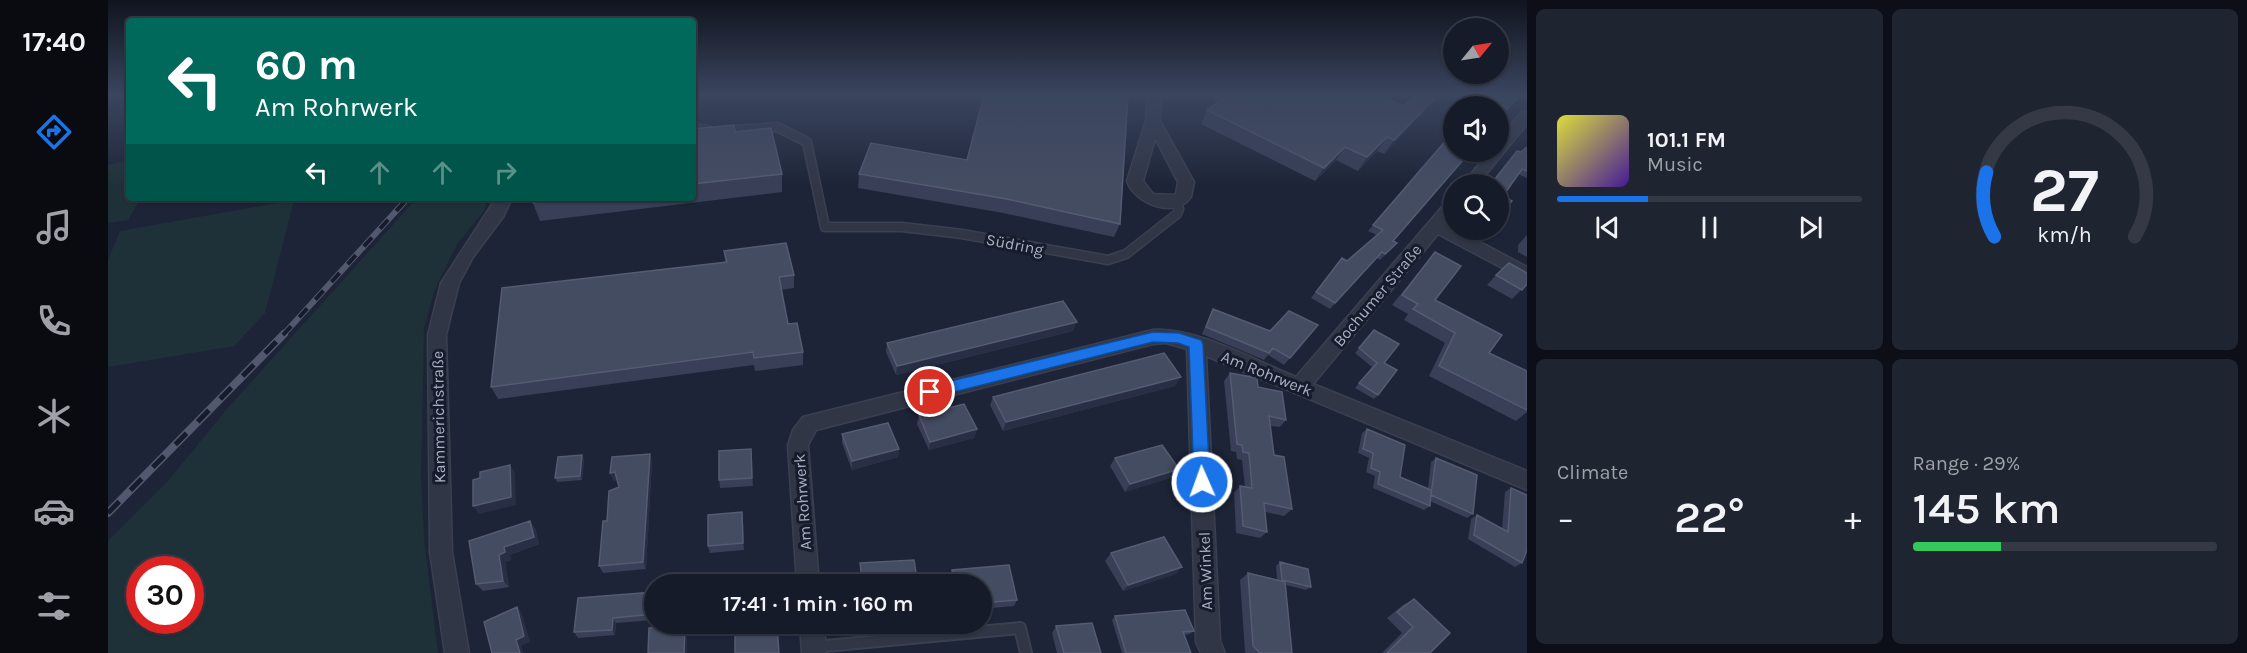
<!DOCTYPE html>
<meta charset="utf-8">
<style>
:root{--surface:#161b29;--page:#1f2431;--text:#f1f3f6;--muted:#9ea1a8;--line:#353946;--accent:#1a73e8}
body{margin:0;font-family:Karla,sans-serif;background:var(--page);color:var(--text);height:100vh;display:flex;flex-direction:column;font-size:22px;white-space:nowrap}
*{box-sizing:border-box;margin:0}
p{font-size:20px;color:var(--muted)}
.icon{flex:none;width:33px;height:33px;fill:none;stroke:currentColor;stroke-width:2;stroke-linecap:round;stroke-linejoin:round}
.map{position:relative;flex:1;overflow:hidden}
.side{display:flex;flex-direction:column;gap:9px;padding:9px;background:#0c0f17;width:720px}
.side>*{flex:none}
.guide{position:absolute;left:18px;top:18px;width:570px;height:183px;border-radius:6px;box-shadow:0 2px 4px #0004,0 0 0 2px var(--line);background:#00695c;color:#fff;overflow:hidden}
.needle{width:39px;rotate:60deg}
.buttons{position:absolute;left:1335px;top:18px;display:grid;gap:12px}
.buttons a{display:grid;place-items:center;width:66px;height:66px;border-radius:50%;background:var(--surface);box-shadow:0 2px 4px #0004,0 0 0 2px var(--line);font-size:30px}
.speed{position:absolute;left:18px;top:556px;display:flex;gap:12px;font-size:30px;font-weight:700;text-align:center}
.speed>*{display:grid;place-content:center;width:78px;height:78px;border-radius:50%;background:var(--surface);box-shadow:0 2px 4px #0004,0 0 0 2px var(--line);line-height:1}
.speed .limit{border:9px solid #d22;background:#fff;color:#111}
.pin{position:absolute;display:grid;place-items:center;width:51px;height:51px;color:#fff;margin:-26px;border:3px solid #fff;border-radius:50%;box-shadow:0 2px 6px #0007}
.me{position:absolute;width:66px;margin:-33px;rotate:358deg;stroke-linejoin:round;filter:drop-shadow(0 0 4px #0008)}
.turn{display:flex;align-items:center;gap:21px;height:126px;padding:0 30px;font-size:27px}
.turn .icon{width:78px;height:78px;stroke-width:2.5}
.turn b{display:block;font-size:42px;line-height:51px}
.lanes{display:flex;align-items:center;height:57px;padding:0 30px;background:#0003;justify-content:center;gap:30px;direction:ltr}
.lanes .off{opacity:.35}
.big{font-size:45px;font-weight:600;line-height:1.1}
.side .card{flex:1;display:flex;flex-direction:column;justify-content:center;gap:9px;min-width:0;padding:0 21px;border-radius:9px;background:var(--page)}
.side .dial{align-items:center;gap:0}
.dial svg{height:156px;overflow:visible;fill:none;stroke:var(--line);stroke-width:7;stroke-linecap:round;text-anchor:middle}
.dial text{fill:var(--text);stroke:none}
.song{display:flex;align-items:center;gap:18px}
.cover{width:72px;height:72px;border-radius:9px;background:linear-gradient(135deg,hsl(60 70% 55%),hsl(260 70% 35%))}
.played{height:6px;border-radius:3px;background:linear-gradient(90deg,var(--accent) 30%,var(--line) 30%)}
.keys{display:flex;justify-content:space-around;direction:ltr}
.heat{display:flex;justify-content:space-between;align-items:center;font-size:33px;direction:ltr}
.charge{height:9px;border-radius:4px;background:linear-gradient(90deg,#34c759 29%,var(--line) 0)}
.side .tiles{flex:1;display:grid;gap:9px;grid-template-columns:repeat(2,1fr)}
.trip{position:absolute;left:536px;top:574px;width:348px;height:60px;border-radius:30px;background:var(--surface);box-shadow:0 2px 4px #0004,0 0 0 2px var(--line);font-weight:600;line-height:60px;text-align:center}
main{display:flex;flex:1;min-height:0}
.menu{display:flex;flex-direction:column;width:108px;justify-content:space-around;align-items:center;background:#090b10;color:var(--muted)}
.menu .icon{width:42px;height:42px}
.menu .active{color:var(--accent)}
.menu b{font-size:27px;color:var(--text)}
.map>svg:first-child{display:block}
</style>
<main>
<nav class="menu">
<b>17:40</b>
<svg class="icon active" aria-label="directions" viewBox="0 0 24 24"><path d="M12 3l9 9-9 9-9-9zM9 14v-3h6M13 9l2 2-2 2"/></svg>
<svg class="icon" aria-label="music" viewBox="0 0 24 24"><path d="M9 18V5l10-2v13"/><circle cx="6" cy="18" r="3"/><circle cx="16" cy="16" r="3"/></svg>
<svg class="icon" aria-label="phone" viewBox="0 0 24 24"><path d="M5 4h4l2 5-3 2q2 4 5 5l2-3 5 2v4C11 20 4 13 5 4z"/></svg>
<svg class="icon" aria-label="climate" viewBox="0 0 24 24"><path d="M12 3v18M4 7l16 10M4 17L20 7"/></svg>
<svg class="icon" aria-label="car" viewBox="0 0 24 24"><path d="M5 17H2v-5l4-1 3-4h7l3 4 3 1v5h-3M9 17h6M6 11h13"/><circle cx="7" cy="17" r="2"/><circle cx="17" cy="17" r="2"/></svg>
<svg class="icon" aria-label="filters" viewBox="0 0 24 24"><path d="M4 7h16M4 17h16"/><circle cx="9" cy="7" r="2"/><circle cx="15" cy="17" r="2"/></svg>
</nav>
<div class="map">
<svg width="1419" height="653" viewBox="0 0 1419 653">
<rect width="100%" height="100%" fill="#1d2437"/>
<path fill="#1f3138" fill-rule="evenodd" d="M21,160V198H33L20,220L0,223V165Z
M309,198H380L376,211L349,244L327,289L316,328L313,477L316,539L330,653H0V541L60,481L119,409ZM32,570H82V621H32Z
M186,200L157,313L126,346L0,367V260L12,231Z"/>
<g fill="none" stroke-linecap="round" stroke-linejoin="round">
<defs>
<path id="lane-far1" d="M585,127L603,131
M616,131L669,127L699,142L717,227H794L854,234L1000,260L1018,254L1069,214L1071,209L1068,201"/>
<path id="lane" d="M706,647L912,628L918,653"/>
<path id="street" d="M1039,95H1053L1052,121L1086,182L1083,197C1067,220 1026,203 1019,181L1038,121ZM1047,138L1070,182L1068,194L1065,195L1045,194L1035,181Z
M1419,111V124L1370,184H1355L1381,152H1390V139L1414,112Z
M388,198H404L395,217L365,257L351,283L338,335L344,552L361,653H337L322,552L320,335L333,283Z
M1346,199V215L1338,224L1419,267V281L1330,234L1205,384L1419,471V490L1098,356L1112,641L1117,653H1093L1088,642L1079,349L1058,343L1045,344L708,430L700,445L711,585H689L680,445L685,430L695,417L1045,330C1088,327 1148,361 1188,377L1340,200Z
M692,624H716L718,653H694Z"/>
</defs>
<use href="#lane-far1" stroke="#3a4050" stroke-width="11"/>
<use href="#lane" stroke="#3a4050" stroke-width="14"/>
<use href="#street" stroke="#3a4050" stroke-width="3"/>
<use href="#lane-far1" stroke="#313647" stroke-width="8"/>
<use href="#lane" stroke="#313647" stroke-width="10"/>
<use href="#street" fill="#313647" fill-rule="evenodd"/>
<defs>
<path id="rail-far1" d="M175,335L300,198"/>
<path id="rail" d="M0,513L176,334"/>
</defs>
<use href="#rail-far1" stroke="#52596f" stroke-width="6"/>
<use href="#rail" stroke="#52596f" stroke-width="8"/>
<use href="#rail-far1" stroke="#161c2b" stroke-width="4" stroke-dasharray="12" stroke-linecap="butt"/>
<use href="#rail" stroke="#161c2b" stroke-width="5" stroke-dasharray="16" stroke-linecap="butt"/>
</g>
<path fill="#383f56" d="M1097,95H1269L1296,106L1326,99L1316,112L1276,154L1269,151L1250,171L1228,160L1207,181L1093,124L1099,110L1111,101Z
M585,129L627,132L674,174V192L432,221L425,203V198H585Z
M763,143L1012,224L1006,237L895,213L750,188L751,174Z
M1419,147V178L1410,174L1395,196L1404,201L1390,218V184L1413,152Z
M1309,213L1285,241L1289,243L1284,249L1272,260L1269,258L1222,309L1203,298L1234,258L1239,261L1269,235L1260,231L1265,225Z
M1419,235V257L1410,252V245Z
M616,251L686,275V288L673,290L680,324L695,352V365L647,371L646,365L390,399L383,387L617,262Z
M1327,252V300L1381,353L1419,371V412L1408,421L1321,376L1337,343L1296,320L1300,314L1284,305Z
M1388,275L1419,284L1404,299L1379,285Z
M1105,309L1162,331L1210,325L1176,365L1160,355L1156,360L1094,334L1101,317Z
M1266,330L1276,363L1270,395L1266,399L1247,388L1264,367L1247,353Z
M965,331L788,375L778,352L779,343Z
M1122,373L1150,387L1178,420L1172,427L1162,426L1166,455L1184,509L1176,516L1157,512L1159,532L1152,538L1128,533L1126,493L1132,486L1137,487L1134,460L1129,459L1128,452L1123,451L1116,381Z
M1067,386L895,431L882,405L885,397Z
M811,415L869,429L866,438L821,450L809,424Z
M1259,429L1292,477L1320,488L1323,462L1328,458L1365,514L1359,518L1322,501V506L1316,510L1265,488L1267,476L1258,472L1261,458L1250,453L1254,433Z
M734,434L791,449L790,457L744,470L734,443Z
M644,457L645,486L612,488L611,480Z
M1007,458L1071,469L1065,477L1017,492L1002,466Z
M476,459L474,480L449,482L447,478Z
M544,462L538,569L495,573L491,566L499,521L511,487L509,480L506,481L502,473Z
M1403,488L1414,563L1407,567L1360,539L1363,519L1369,515L1394,529L1397,492Z
M635,520L636,550L602,553L600,546Z
M427,528L431,544L402,555L403,560L397,562L401,587L375,591L368,584Z
M1003,553L1074,567L1068,574L1015,591L997,561Z
M1172,562L1203,587L1198,590L1178,585L1184,653H1138L1137,652L1132,580L1140,573L1169,580L1168,566Z
M752,563L810,585H753L752,570Z
M844,570L909,600L906,606L873,609V585H843L842,577Z
M546,592V620L508,623L507,635L470,638L466,632Z
M1306,599L1322,653H1274L1294,633L1279,618L1295,605Z
M1007,616L1086,631L1082,634L1076,635L1083,653H1014L1004,620Z
M948,626L993,653H949L944,633Z"/>
<path fill="#282f45" d="M1326,99L1316,112L1276,154L1286,140Z
M1279,137L1269,151L1250,171L1259,157Z
M1237,147L1228,160L1207,181L1216,168Z
M1289,243L1284,249L1272,260L1277,254Z
M1274,252L1269,258L1222,309L1227,303Z
M969,322L965,331L788,375L789,366Z
M1073,377L1067,386L895,431L898,422Z
M869,429L866,438L821,450L822,442Z
M643,449L644,457L645,486L644,478Z
M791,449L790,457L744,470V461Z
M542,454L544,462L538,569L535,562Z
M474,455L476,459L474,480L472,476Z
M402,465L407,473L408,505L371,514L365,506Z
M1071,469L1065,477L1017,492L1022,484Z
M507,472L510,480L506,481L502,473Z
M634,512L635,520L636,550L635,543Z
M422,521L427,528L431,544L402,555L403,560L397,562L401,587L395,581L391,555L396,547Z
M1074,567L1068,574L1015,591L1020,585Z
M409,607L414,613L422,642L413,646L416,653H412L408,640Z
M505,618L508,623L507,635L504,630Z
M577,625L579,631V653H576Z"/>
<path fill="#444c62" stroke="#545b72" stroke-width="1.5" d="M876,95H1020L1012,224L899,199L751,174L763,143L859,160Z
M1119,95H1269L1296,106L1308,95H1315L1326,99L1286,140L1279,137L1259,157L1237,147L1216,168L1099,110Z
M1380,95H1412L1390,119V106H1370Z
M626,125L627,132L663,128L674,174L585,184V129Z
M1346,131V152H1362L1285,241L1289,243L1277,254L1274,252L1227,303L1208,292L1234,258L1239,261L1275,230L1265,225Z
M1419,147V171L1414,169L1395,196L1404,201L1391,217L1390,184H1383L1409,151L1413,152Z
M425,198H466L425,203Z
M678,243L686,275L671,277L680,324L689,323L695,352L646,358L645,352L383,387L394,288L619,262L616,251Z
M1327,252L1353,266L1327,300L1394,335L1381,353L1419,371V410L1331,366L1347,333L1305,309L1310,304L1294,295Z
M1401,263L1419,273V284L1414,290L1388,275Z
M955,301L969,322L789,366L779,343Z
M1105,309L1162,331L1181,311L1210,325L1182,358L1165,348L1161,353L1098,327Z
M1266,330L1291,344L1276,363L1289,370L1270,395L1251,383L1269,363L1251,348Z
M1056,353L1073,377L898,422L885,397Z
M1122,373L1149,378L1150,387L1174,392L1178,420L1161,416L1166,455L1176,457L1184,509L1156,503L1159,532L1135,526L1132,486L1144,488L1141,453L1135,452L1134,445L1129,444Z
M856,404L869,429L822,442L811,415Z
M780,423L791,449L744,461L734,434Z
M1259,429L1297,445L1292,477L1323,490L1322,506L1270,484L1272,472L1263,468L1265,453L1255,449Z
M1054,445L1071,469L1022,484L1007,458Z
M643,449L644,478L611,480V451Z
M542,454L535,562L491,566L495,521H499L501,491L511,487L507,472L502,473L504,457Z
M474,455L472,476L447,478L450,457Z
M1328,458L1369,475L1365,514L1323,495Z
M402,465L403,497L365,506V480L372,478V472Z
M1403,488L1419,495V550L1414,563L1366,535L1369,515L1400,532Z
M634,512L635,543L600,546V515Z
M422,521L426,537L396,547L397,552L391,555L395,581L368,584L361,541Z
M1056,537L1074,567L1020,585L1003,553Z
M806,560L810,585H755L752,563Z
M1172,562L1200,569L1203,587L1174,580Z
M901,565L909,600L873,603V585H847L844,570Z
M1140,573L1177,582L1184,653H1152L1145,646Z
M546,592V614L505,618L504,630L466,632L470,598Z
M1306,599L1342,633L1322,653H1279L1305,627L1289,612Z
M409,607L416,636L408,640L412,653H384L376,622Z
M1077,610L1086,631L1075,632L1083,653H1018L1007,616Z
M984,623L993,653H956L948,626Z
M627,624H669L671,653H627Z
M577,625L576,653H540L541,628Z"/>
<linearGradient id="sky" x2="0" y2="1"><stop stop-color="#10141e"/><stop offset="0.51" stop-color="#3a455e"/><stop offset="1" stop-color="#3a455e" stop-opacity="0"/></linearGradient>
<rect width="1419" height="186" fill="url(#sky)"/>
<path fill="#1a73e8" stroke="#114b97" stroke-width="1.5" d="M1045,332L1071,333L1093,340L1095,344L1102,482L1099,487L1094,489L1088,487L1086,482L1081,347L1070,343L1045,342L822,398L814,392L822,386Z"/>
<g text-anchor="middle" stroke-width="6" stroke-linejoin="round" paint-order="stroke">
<g font-size="16" fill="#aab0c5" stroke="#161c2b">
<text transform="translate(907 244) rotate(11)" y="6">Südring</text>
<text transform="translate(1269 295) rotate(-50)" y="6">Bochumer Straße</text>
<text transform="translate(1159 373) rotate(22)" y="6">Am Rohrwerk</text>
<text transform="translate(330 417) rotate(-91)" y="6">Kammerichstraße</text>
<text transform="translate(694 502) rotate(-94)" y="6">Am Rohrwerk</text>
<text transform="translate(1097 571) rotate(-92)" y="6">Am Winkel</text>
</g>
</g>
</svg>
<div class="buttons">
<a><svg class="needle" viewBox="-14 -14 28 28"><path d="M0-13l5 13h-10z" fill="#e53935"/><path d="M0 13l5-13h-10z" fill="#9ea1a8"/></svg></a>
<a><svg class="icon" aria-label="sound" viewBox="0 0 24 24"><path d="M4 9h4l5-4v14l-5-4H4zM17 9q2 3 0 6"/></svg></a>
<a><svg class="icon" aria-label="search" viewBox="0 0 24 24"><circle cx="10" cy="10" r="6"/><path d="M15 15l6 6"/></svg></a>
</div>
<div class="speed"><div class="limit">30</div></div>
<div class="pin" style="left:822px;top:392px;background:#d93025"><svg class="icon" aria-label="arrive" viewBox="0 0 24 24"><path d="M6 21V4h12l-3 4 3 4H6"/></svg></div>
<svg class="me" style="left:1094px;top:482px" viewBox="-20 -20 40 40"><circle r="17" fill="#1a73e8" stroke="#fff" stroke-width="3"/><path d="M0-11L8 9 0 5-8 9z" fill="#fff"/></svg>
<div class="trip">17:41 · 1 min · 160 m</div>
<div class="guide">
<div class="turn"><svg class="icon" aria-label="left" viewBox="0 0 24 24"><path d="M17 20v-9H6M10 6l-5 5 5 5"/></svg><div><b>60 m</b>Am Rohrwerk</div></div>
<div class="lanes"><svg class="icon" aria-label="left" viewBox="0 0 24 24"><path d="M17 20v-9H6M10 6l-5 5 5 5"/></svg><svg class="icon off" aria-label="ahead" viewBox="0 0 24 24"><path d="M12 20V5M6 11l6-6 6 6"/></svg><svg class="icon off" aria-label="ahead" viewBox="0 0 24 24"><path d="M12 20V5M6 11l6-6 6 6"/></svg><svg class="icon off" aria-label="right" viewBox="0 0 24 24"><path d="M7 20v-9h11M14 6l5 5-5 5"/></svg></div>
</div>
</div>
<section class="side">
<div class="tiles">
<div class="card">
<div class="song"><i class="cover"></i><div><b>101.1 FM</b><p>Music</p></div></div>
<div class="played"></div>
<div class="keys"><svg class="icon" aria-label="previous" viewBox="0 0 24 24"><path d="M18 5L8 12l10 7zM5 5v14"/></svg><svg class="icon" aria-label="pause" viewBox="0 0 24 24"><path d="M8 5v14M16 5v14"/></svg><svg class="icon" aria-label="next" viewBox="0 0 24 24"><path d="M6 5l10 7-10 7zM19 5v14"/></svg></div>
</div>
<div class="card dial"><svg viewBox="0 0 100 80">
<path d="M14 69A42 42 0 1 1 86 69"/>
<path d="M14 69A42 42 0 0 1 10 36" stroke="#1a73e8"/>
<text x="50" y="56" font-size="32" font-weight="700">27</text>
<text x="50" y="72" font-size="11">km/h</text>
</svg></div>
<div class="card"><p>Climate</p>
<div class="heat"><a>−</a><b class="big">22°</b><a>+</a></div>
</div>
<div class="card"><p>Range · 29%</p><b class="big">145 km</b><div class="charge"></div></div>
</div>
</section>
</main>
